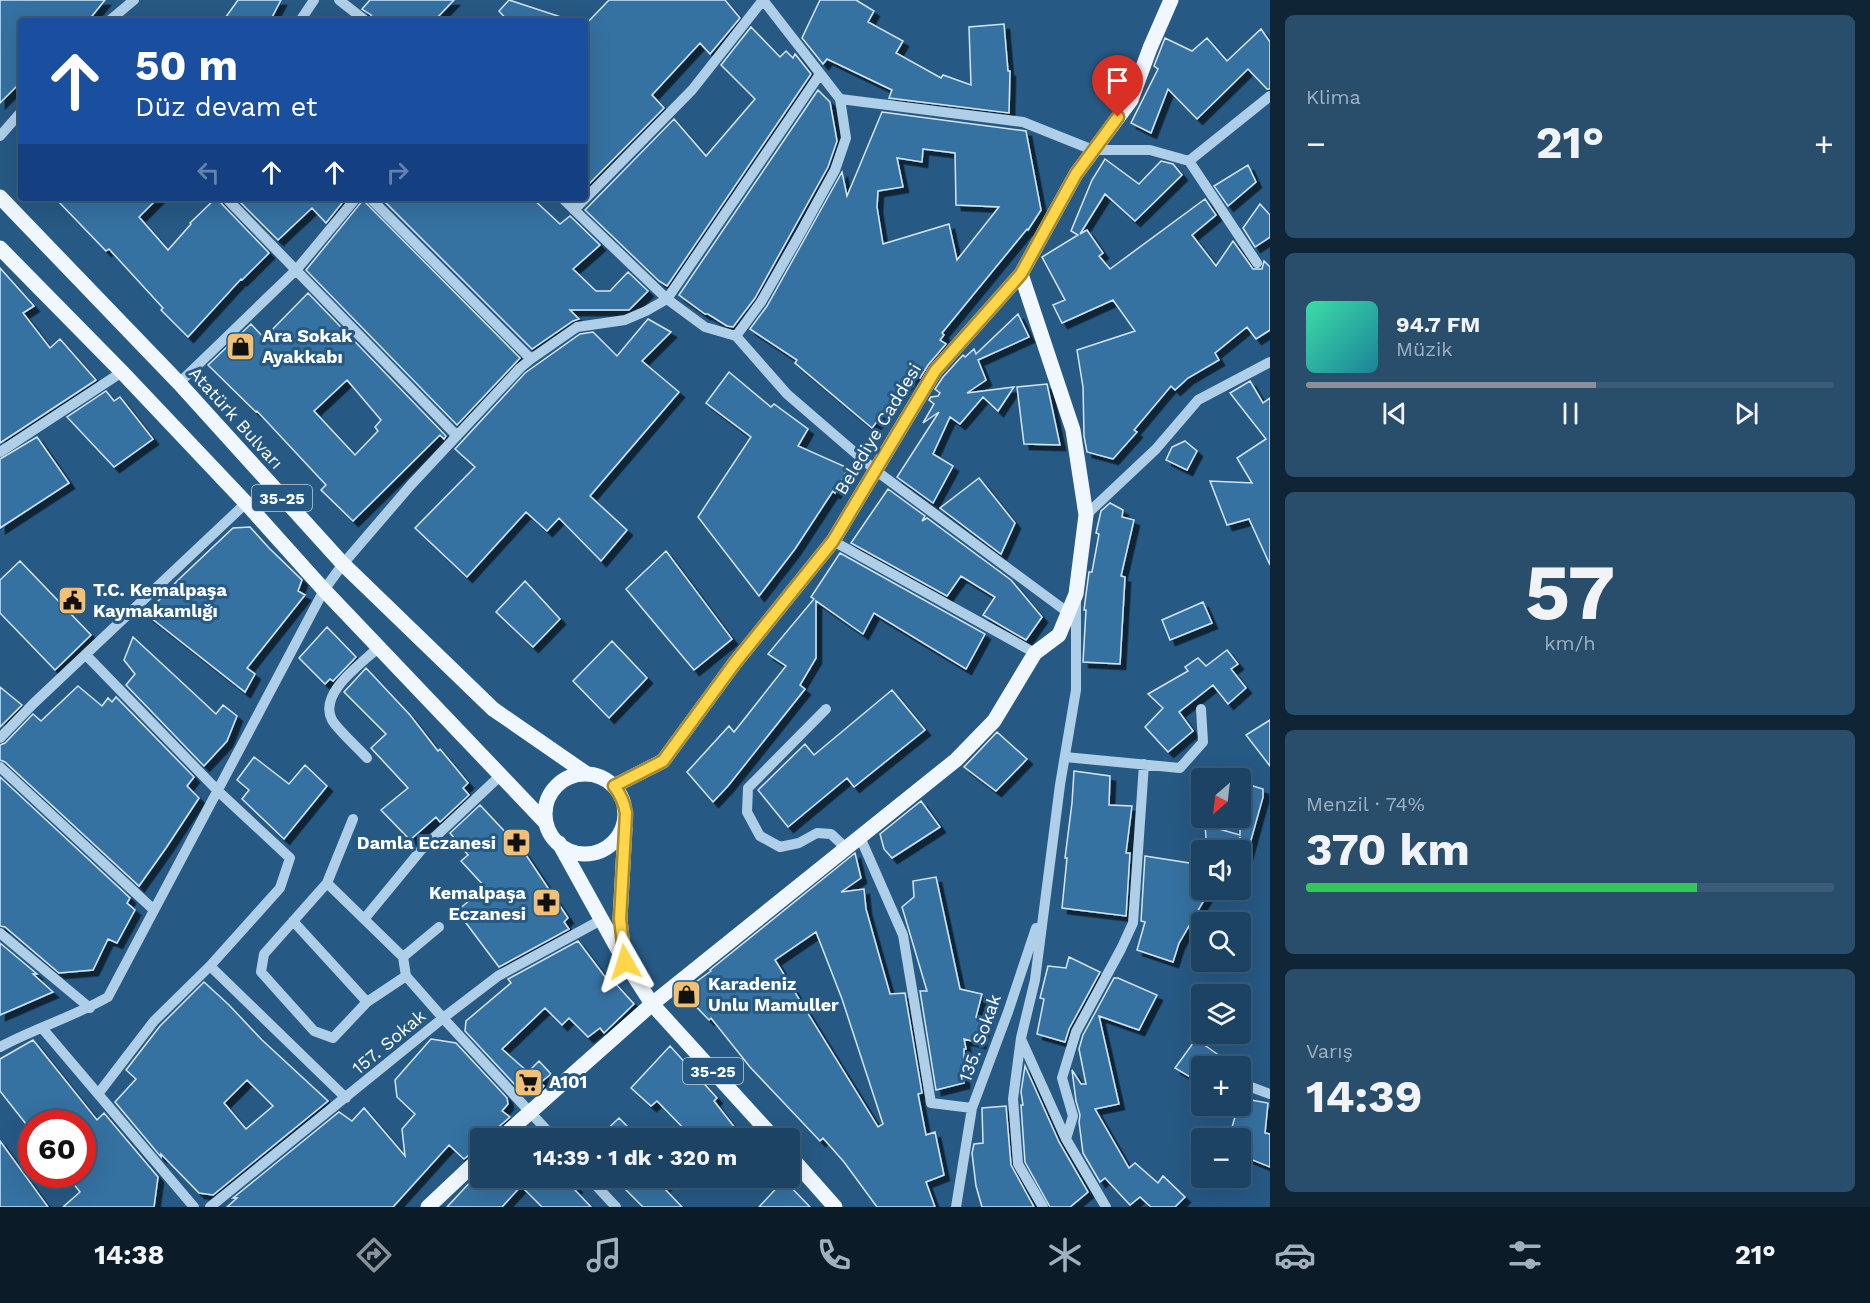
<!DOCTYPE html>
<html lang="tr">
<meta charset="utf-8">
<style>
:root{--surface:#1c4363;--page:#294e6c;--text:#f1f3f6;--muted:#a0b0be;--line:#3a5c78;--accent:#8c9099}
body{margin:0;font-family:"Work Sans",sans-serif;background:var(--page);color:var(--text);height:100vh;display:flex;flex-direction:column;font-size:22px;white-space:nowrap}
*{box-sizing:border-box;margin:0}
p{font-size:20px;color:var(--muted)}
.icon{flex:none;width:33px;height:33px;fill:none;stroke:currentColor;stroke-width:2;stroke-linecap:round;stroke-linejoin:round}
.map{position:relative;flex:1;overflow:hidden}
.sheet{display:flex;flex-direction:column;gap:15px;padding:15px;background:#0f2536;width:600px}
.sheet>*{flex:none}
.top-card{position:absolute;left:18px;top:18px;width:570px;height:183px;border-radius:6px;box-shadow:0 6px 24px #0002,0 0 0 2px var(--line);background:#1a4fa0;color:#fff;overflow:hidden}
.needle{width:39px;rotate:208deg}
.controls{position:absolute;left:1191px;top:768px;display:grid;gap:12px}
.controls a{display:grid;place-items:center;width:60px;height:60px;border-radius:6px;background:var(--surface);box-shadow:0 6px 24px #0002,0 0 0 2px var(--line);font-size:30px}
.speed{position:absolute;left:18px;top:1110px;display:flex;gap:12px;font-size:30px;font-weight:700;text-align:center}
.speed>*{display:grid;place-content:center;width:78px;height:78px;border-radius:50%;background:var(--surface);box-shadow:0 6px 24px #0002,0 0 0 2px var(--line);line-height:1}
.speed .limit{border:9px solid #d22;background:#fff;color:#111}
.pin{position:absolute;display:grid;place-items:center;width:51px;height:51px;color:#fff;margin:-62px -26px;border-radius:50% 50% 50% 0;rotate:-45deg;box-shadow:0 0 6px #0007}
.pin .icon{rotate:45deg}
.me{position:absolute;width:66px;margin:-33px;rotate:354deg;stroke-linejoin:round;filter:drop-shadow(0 0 4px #0008)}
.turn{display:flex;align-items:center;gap:21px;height:126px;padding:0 18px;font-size:27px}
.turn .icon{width:78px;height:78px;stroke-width:2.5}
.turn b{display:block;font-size:42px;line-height:51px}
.lanes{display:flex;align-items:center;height:57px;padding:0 18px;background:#0003;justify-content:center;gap:30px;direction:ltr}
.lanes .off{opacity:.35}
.big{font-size:45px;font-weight:700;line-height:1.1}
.sheet .widget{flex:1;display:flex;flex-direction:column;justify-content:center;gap:9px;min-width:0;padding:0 21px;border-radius:9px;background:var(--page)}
.sheet .dial{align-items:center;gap:0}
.dial b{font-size:78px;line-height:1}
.song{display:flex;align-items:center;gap:18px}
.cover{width:72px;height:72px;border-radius:9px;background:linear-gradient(135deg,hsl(160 70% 55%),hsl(190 70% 35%))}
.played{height:6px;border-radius:3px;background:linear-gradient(90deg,var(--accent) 55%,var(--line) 55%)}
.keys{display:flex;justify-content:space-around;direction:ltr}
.heat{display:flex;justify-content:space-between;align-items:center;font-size:33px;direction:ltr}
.charge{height:9px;border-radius:4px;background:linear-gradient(90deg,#34c759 74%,var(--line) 0)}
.trip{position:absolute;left:470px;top:1128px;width:330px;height:60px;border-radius:6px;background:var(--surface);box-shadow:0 6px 24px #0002,0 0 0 2px var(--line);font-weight:700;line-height:60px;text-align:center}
.tab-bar{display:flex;height:96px;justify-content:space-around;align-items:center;background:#0b1b28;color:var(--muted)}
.tab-bar .icon{width:42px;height:42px}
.tab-bar .current{color:var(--accent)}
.tab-bar b{font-size:27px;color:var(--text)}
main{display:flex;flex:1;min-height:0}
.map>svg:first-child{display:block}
</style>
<main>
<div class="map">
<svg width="1270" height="1207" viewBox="0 0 1270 1207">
<defs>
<filter id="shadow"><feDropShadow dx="5.5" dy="5.5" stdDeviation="0" flood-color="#0009"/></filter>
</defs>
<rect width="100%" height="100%" fill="#265984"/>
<path fill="#3671a1" stroke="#d3e6f6" stroke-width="1.5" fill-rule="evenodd" filter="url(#shadow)" d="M0,0H105L88,21H21V82L0,103Z
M238,0H281L270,21H223Z
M370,0H454L434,21H375L371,15L362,9Z
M509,0L561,17V21H508L499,11Z
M609,0H725L740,18L710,54L700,43L663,83L652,95L664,108L585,188V25Z
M820,0H856L874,11L868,22L903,41L896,53L941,78L943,75L971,85L969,27L1004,24L1008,71H1010L1009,113L889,98L892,90L827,59L823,64L802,38Z
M751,27L780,57L786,51L793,58L795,54L811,74L667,286L659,281L585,210L674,119L706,156L755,99L721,65Z
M1261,29L1270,42V89H1267L1248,69L1197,119L1168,89L1151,133L1131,123L1158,69L1154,66L1165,38L1192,51L1207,38L1227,61Z
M818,90L830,102L837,141L828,167L755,298L733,327L727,326L708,314H705L679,295Z
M882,112L1026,131L1041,210L1028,230L1027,229L942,333L944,335L940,340L946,344L928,365L920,378L914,374L872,428L795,363L797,360L750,329L767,306L842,172L847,196ZM923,149L955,153L956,205L999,207L957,260L949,224L883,244L877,207L878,191L903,187L897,158L922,162Z
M1105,159L1139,184L1161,161L1173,164L1182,175L1135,221L1105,194L1080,234L1087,230L1103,253L1099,256L1110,269L1205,199L1216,215L1192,235L1216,266L1233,241L1253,269H1262L1264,261L1270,267V330L1256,339L1247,327L1215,353L1219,360L1188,378L1175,390L1171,386L1134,430L1137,432L1113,459L1087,452L1084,436L1083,387L1077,350L1135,331L1113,300L1062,323L1053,305L1065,300L1042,257L1078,235L1071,231L1092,180Z
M1248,165L1256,182L1228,206L1214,186Z
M55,198H158L139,217L168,250L191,224L190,223L216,198H219L221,203L269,253L242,280L241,279L188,337L161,310L163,308L109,249L106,251Z
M236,198H346L326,223L312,208L278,240Z
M381,198H532L560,224L570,216L600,245L573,269L596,291H610L628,272L648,291L629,310H570L579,319L573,321L532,349Z
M363,200L520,358L457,425L306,270Z
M1260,204L1270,215V237L1255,247L1243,228Z
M0,268L34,306L23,313L50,348L60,339L96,380L0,443Z
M308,293L446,436L444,439L440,435L353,521L321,490L326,485L257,411L256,412L208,365L251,324L264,338ZM347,380L381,420L375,427L378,431L355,455L314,411Z
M1018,314L1029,337L978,360L986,380L967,393L1014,387L998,411L983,397L960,424L950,417L933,454L953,466L933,503L897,477L939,412L923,423L934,404L929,400L931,397L938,396L940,393L935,389L943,377L963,355L965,357L974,349L976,354Z
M648,319L671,332L642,361L679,392L590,496L627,530L601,561L559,518L547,531L526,512L467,577L415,528L475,467L455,449L525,373L580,334L593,332L617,356Z
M729,372L771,407L774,404L808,429L798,446L848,468L835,493L833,491L795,549L759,596L698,517L751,437L706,403Z
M1250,381L1263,403L1270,398V565L1249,519L1227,525L1210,481L1252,483L1237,458L1266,439L1230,393Z
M1047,384L1060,445L1024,444L1017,387Z
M106,391L114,401L120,397L153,439L114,467L67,417Z
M37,437L69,483L0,528V459Z
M1185,441L1197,451L1187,470L1166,460L1172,447Z
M979,478L1015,523L1001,554L940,508Z
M888,489L925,516L922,521L927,518L1011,580L1042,617L1026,640L983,615L995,597L961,576L947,596L851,543Z
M1110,503L1123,510L1122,517L1134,520L1121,576L1125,577L1120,664L1083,662L1086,610H1084L1089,572H1092L1099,534L1096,533L1101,511Z
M250,527L269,548L302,580L298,591L305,595L247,668L255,674L245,692L146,614L177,581L233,528Z
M666,551L732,639L694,670L626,589Z
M840,553L985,634L966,669L874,613L863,634L816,601V658L800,685L805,689L728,786L713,802L687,772L729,726L734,732L786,666L768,654L814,599L811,597Z
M20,561L91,635L55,670L0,613V580Z
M525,581L560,619L533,647L496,612Z
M1203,602L1212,623L1170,640L1162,620Z
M327,627L356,657L333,681L330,679L325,684L299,658Z
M133,637L216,714L223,705L237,716L227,741L204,766L126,685L135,674L124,660Z
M612,641L647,678L609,718L573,681Z
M1227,650L1238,664L1231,669L1246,688L1228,704L1213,685L1179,712L1193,731L1168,752L1145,727L1163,708L1148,694L1188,671L1185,667L1198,658L1206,666Z
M366,668L410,715L438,751L440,749L468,783L463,788L469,795L440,822L436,817L410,840L381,810L408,788L371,748L386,734L344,692Z
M78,686L102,706L108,698L112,702L116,697L194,777L187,786L199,798L166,848L139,886L5,762L0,760V745L5,743L33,714L41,721Z
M0,687L22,705L0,727Z
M892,690L925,730L854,787L847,778L788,827L758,790L805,744L814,755Z
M1270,720V766L1246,735Z
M997,732L1027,759L996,791L964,767Z
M254,757L289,784L305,765L327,786L284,839L242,799L249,790L237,780Z
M1074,771L1110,776L1109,805L1132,806L1126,853H1130L1126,916L1062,908L1067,858H1065L1072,803Z
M0,777L130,898L127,903L135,910L117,943L108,939L93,970L59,973L5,927L0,926Z
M1243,783L1263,789V797L1246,858L1240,857V837L1236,850H1207L1205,825L1240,835V793Z
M921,801L940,827L892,858L884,849L880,834Z
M480,805L524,852L568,918L564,922L569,929L499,967L457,911L485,887L461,861L468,855L450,833Z
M855,853L861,878L841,892L864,889L866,909L890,994L905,993L922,1093L918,1094L926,1135L935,1132L944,1175L926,1182L935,1207H877L844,1162L823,1138L820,1141L750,1067L711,1018L709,1020L682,992L711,971L710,970ZM816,932L842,999L883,1124L878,1127L775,960Z
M1145,856L1202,865V890H1210L1179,943L1173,962L1137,950L1145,922L1141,921Z
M936,877L960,989L982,994L976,1017L986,1022L980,1043L964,1039L966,1049H964V1083L936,1090L920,991H927L902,907L914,897L913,881Z
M578,941L612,986L615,983L634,1004L604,1033L600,1028L588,1037L569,1018L562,1025L545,1008L502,1049L528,1072L539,1061L551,1074L540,1083L544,1086L540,1091L518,1088L465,1031L466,1021L511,983L508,979Z
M0,943L37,974H33L53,992L0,1015Z
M1069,957L1100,972L1069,1029L1065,1042L1037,1034L1044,999L1040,998L1048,966L1066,968Z
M1114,978H1118L1157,995L1139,1030L1099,1016L1119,1104L1095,1109L1129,1168L1135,1163L1158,1183L1163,1176L1185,1197L1175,1207H1151L1140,1197L1130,1205L1105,1178L1100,1182L1083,1153L1079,1122L1080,1115L1076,1101L1072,1070L1081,1084H1086L1079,1049L1083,1035Z
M204,982L229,1005L262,1040L328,1101L213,1195L199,1193L161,1154V1157L115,1102L136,1079L126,1070L160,1026ZM247,1080L273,1106L246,1129L224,1103Z
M431,1039L456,1043L507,1098L508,1104L502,1111L510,1117L494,1131L491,1138H480V1149L474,1151L464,1159L449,1145L393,1207H227L237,1198H233L339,1112L352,1121L364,1108L405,1156L402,1129L415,1114L397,1097L395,1080Z
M1196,1039L1234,1066H1202V1084L1175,1068Z
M33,1040L97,1120L104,1113L158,1177L154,1207H63L80,1192L66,1174H82V1124H26L0,1091V1059Z
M670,1046L717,1098L714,1101L743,1138H693L657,1101L651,1106L631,1088Z
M1025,1066L1059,1142L1088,1192L1070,1207H1050L1025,1162L1021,1105H1023L1021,1092Z
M1240,1098L1268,1103L1265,1133L1270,1134V1167L1240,1155V1138H1229L1238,1106H1240Z
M1006,1106L1011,1165L1034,1207H982L976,1186L972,1153L974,1144L983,1143L982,1108Z
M619,1118L639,1138H598Z
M524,1131L533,1138H515Z
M0,1141L48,1207H0Z
M474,1178H568L577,1187L575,1190L591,1207H542L521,1186L502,1207H447Z
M614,1178H674L663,1187L682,1207H643Z
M784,1180L810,1207H759Z"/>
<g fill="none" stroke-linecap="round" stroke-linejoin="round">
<path stroke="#afcfe8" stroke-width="10" d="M339,0L366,21
M109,21L134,0
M300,21L314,0
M840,99L1023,122L1093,150H1150L1189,161L1257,263
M0,136L21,112
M1189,161L1270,96
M226,198L457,436
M370,198L531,359
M562,198L667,299L820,74
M574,210L692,90L763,0
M736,336L787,394L875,470L1074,617
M179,383L297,269L356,198
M0,452L122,372
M1086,515L1156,449L1198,400L1270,362
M833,541L1035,653
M86,655L218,791L290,858L280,888L210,966L346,1098
M826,709L748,788L747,812L760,836L780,847L799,843L817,833L831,834L846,848
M0,738L33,704L246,503
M1065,757L1180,768L1203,742L1201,709
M367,758C359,749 337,729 332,720C318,693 361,664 379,647
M0,767L154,910
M860,837L903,935L931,1103L972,1108
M327,883L403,957L406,976L367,1002L333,1038L314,1031L261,972L264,954L327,883L353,819
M365,918L421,850L501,775
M293,921L367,1002
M0,933L90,1008
M403,957L439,927
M406,976L443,1018L554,1138
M42,1028L194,1207
M1021,1039L1066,1139L1106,1207
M0,1047C35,1028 73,1017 108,997L324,590L343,564L410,486L520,368L531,359L577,327L625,320L646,311L667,299L705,327L736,336L761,302L801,232L835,170L846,138L840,99L763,0
M1251,1087L1270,1094
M98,1094L154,1021L210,966
M1066,1139L1073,1116L1062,1078L1076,1032L1121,949L1133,923L1144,764
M589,1178L616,1207
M210,1207L443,1018L498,976L601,920
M956,1207L972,1108L1008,1012L1036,928
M1043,1207L1018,1164L1013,1099L1021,1038L1035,980L1060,785L1076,690V601"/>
<path stroke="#f1f7fe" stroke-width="15" d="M0,197L179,383L343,564L493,709L587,774
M0,248L122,372L246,503L324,590L546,823
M545 814a40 40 0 1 1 80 0a40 40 0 1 1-80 0Z
M614,786L663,761L734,664L833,541L935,371L1021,274L1076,174L1131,100L1150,48L1171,0
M559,843L625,962L652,1004L774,1138
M624,956L620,919L625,828
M501,1138L652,1004L956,760L994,721L1035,653L1059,635L1076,594L1086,515L1073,430L1021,274
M789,1155L835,1207
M428,1207L480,1158"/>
</g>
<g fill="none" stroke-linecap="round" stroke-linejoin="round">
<defs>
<path id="route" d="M625,962L620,919L626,813C624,802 621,795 614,786L663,761L734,664L833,541L935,371L1021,274L1076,174L1118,117"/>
</defs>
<use href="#route" stroke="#a68a30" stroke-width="15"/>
<use href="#route" stroke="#ffd54a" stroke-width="10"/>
</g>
<defs>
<symbol id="shop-square" viewBox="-11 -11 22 22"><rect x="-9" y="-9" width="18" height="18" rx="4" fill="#f1c074" stroke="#265984"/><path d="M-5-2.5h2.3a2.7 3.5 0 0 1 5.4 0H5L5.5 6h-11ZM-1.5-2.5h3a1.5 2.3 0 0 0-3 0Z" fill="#111"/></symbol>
<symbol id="civic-square" viewBox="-11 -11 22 22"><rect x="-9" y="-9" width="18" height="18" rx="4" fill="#f1c074" stroke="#265984"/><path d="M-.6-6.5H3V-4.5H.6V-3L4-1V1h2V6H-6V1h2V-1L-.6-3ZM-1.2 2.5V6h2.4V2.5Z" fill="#111"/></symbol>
<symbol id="pharmacy-square" viewBox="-11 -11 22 22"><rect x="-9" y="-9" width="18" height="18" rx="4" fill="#f1c074" stroke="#265984"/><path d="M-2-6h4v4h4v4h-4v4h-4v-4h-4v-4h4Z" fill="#111"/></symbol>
<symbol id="supermarket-square" viewBox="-11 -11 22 22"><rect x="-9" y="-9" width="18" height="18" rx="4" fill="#f1c074" stroke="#265984"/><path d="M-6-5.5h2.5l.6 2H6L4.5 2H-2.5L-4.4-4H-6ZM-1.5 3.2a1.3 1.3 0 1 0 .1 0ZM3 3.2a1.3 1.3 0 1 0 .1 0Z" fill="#111"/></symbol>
</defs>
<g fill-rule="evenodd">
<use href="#shop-square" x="224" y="330" width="33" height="33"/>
<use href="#civic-square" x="56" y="584" width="33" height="33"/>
<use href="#pharmacy-square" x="500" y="826" width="33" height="33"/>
<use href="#pharmacy-square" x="530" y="886" width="33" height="33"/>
<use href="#shop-square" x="670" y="978" width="33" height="33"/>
<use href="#supermarket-square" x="512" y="1066" width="33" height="33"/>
</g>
<g text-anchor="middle" stroke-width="6" stroke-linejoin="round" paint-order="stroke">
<g fill="#265984" stroke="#becdda" stroke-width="1.5">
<rect x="252" y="485" width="60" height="26" rx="4.5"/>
<rect x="683" y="1058" width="60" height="26" rx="4.5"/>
</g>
<g font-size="16" font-weight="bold" fill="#fff">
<text x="282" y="504">35-25</text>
<text x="713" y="1077">35-25</text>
</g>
<g font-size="18" font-weight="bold" fill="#fff" stroke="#265984" text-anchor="start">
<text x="262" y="342">Ara Sokak<tspan x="262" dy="21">Ayakkabı</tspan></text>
<text x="93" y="596">T.C. Kemalpaşa<tspan x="93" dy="21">Kaymakamlığı</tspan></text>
<text x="496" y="849" text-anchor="end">Damla Eczanesi</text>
<text x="526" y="899" text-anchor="end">Kemalpaşa<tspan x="526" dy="21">Eczanesi</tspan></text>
<text x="708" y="990">Karadeniz<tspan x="708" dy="21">Unlu Mamuller</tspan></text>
<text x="549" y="1088">A101</text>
</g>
<g font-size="18" fill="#fff" stroke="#265984">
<text transform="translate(236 418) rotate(48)" y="6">Atatürk Bulvarı</text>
<text transform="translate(878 429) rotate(-59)" y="6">Belediye Caddesi</text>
<text transform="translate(980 1038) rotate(-70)" y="6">135. Sokak</text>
<text transform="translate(389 1042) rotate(-40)" y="6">157. Sokak</text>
</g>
</g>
</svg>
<div class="controls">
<a><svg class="needle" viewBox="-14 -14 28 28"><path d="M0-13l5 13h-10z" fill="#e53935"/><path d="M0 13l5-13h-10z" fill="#a0b0be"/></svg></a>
<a><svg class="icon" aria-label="sound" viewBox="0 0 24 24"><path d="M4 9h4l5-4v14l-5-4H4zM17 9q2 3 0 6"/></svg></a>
<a><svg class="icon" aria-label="search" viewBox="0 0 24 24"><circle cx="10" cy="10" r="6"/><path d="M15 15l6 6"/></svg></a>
<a><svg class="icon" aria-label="layers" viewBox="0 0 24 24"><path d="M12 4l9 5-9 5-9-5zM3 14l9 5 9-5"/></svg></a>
<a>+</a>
<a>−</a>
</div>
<div class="speed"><div class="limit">60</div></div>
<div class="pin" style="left:1118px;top:117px;background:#d93025"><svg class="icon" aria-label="arrive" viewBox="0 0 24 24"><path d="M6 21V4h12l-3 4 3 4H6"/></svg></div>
<svg class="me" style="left:625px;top:962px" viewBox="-20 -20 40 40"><path d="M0-17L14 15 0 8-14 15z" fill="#ffd54a" stroke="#fff" stroke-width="4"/></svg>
<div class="trip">14:39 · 1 dk · 320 m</div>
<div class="top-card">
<div class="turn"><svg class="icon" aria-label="ahead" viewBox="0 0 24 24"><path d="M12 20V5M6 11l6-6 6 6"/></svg><div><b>50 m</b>Düz devam et</div></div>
<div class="lanes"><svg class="icon off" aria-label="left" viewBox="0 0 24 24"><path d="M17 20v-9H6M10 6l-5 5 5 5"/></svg><svg class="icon" aria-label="ahead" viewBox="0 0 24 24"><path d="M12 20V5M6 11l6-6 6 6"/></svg><svg class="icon" aria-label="ahead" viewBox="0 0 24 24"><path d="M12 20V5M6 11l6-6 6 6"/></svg><svg class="icon off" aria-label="right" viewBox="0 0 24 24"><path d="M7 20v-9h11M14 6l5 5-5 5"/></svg></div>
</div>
</div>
<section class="sheet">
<div class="widget"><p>Klima</p>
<div class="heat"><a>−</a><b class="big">21°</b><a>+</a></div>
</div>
<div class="widget">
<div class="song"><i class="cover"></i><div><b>94.7 FM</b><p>Müzik</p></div></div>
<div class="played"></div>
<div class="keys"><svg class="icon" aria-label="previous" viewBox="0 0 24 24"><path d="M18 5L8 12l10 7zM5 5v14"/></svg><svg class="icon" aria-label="pause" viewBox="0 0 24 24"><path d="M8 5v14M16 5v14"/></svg><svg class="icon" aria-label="next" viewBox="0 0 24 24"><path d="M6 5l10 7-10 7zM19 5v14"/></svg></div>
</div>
<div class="widget dial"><b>57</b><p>km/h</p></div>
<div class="widget"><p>Menzil · 74%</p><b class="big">370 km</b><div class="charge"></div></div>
<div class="widget"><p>Varış</p><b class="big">14:39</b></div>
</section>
</main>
<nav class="tab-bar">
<b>14:38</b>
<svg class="icon current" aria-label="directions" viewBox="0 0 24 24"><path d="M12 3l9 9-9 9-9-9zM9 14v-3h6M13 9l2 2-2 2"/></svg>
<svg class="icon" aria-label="music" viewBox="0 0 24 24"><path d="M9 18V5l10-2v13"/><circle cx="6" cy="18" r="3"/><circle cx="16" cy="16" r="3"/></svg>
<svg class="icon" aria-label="phone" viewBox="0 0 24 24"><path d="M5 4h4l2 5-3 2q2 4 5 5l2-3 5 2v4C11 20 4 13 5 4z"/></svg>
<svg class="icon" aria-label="climate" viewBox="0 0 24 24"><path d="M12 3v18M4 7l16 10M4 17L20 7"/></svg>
<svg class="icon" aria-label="car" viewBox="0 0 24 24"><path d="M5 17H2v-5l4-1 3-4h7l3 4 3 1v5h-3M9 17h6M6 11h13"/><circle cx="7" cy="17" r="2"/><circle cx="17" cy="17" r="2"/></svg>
<svg class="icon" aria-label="filters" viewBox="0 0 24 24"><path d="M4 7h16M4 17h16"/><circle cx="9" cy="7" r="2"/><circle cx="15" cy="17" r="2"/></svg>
<b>21°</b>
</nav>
